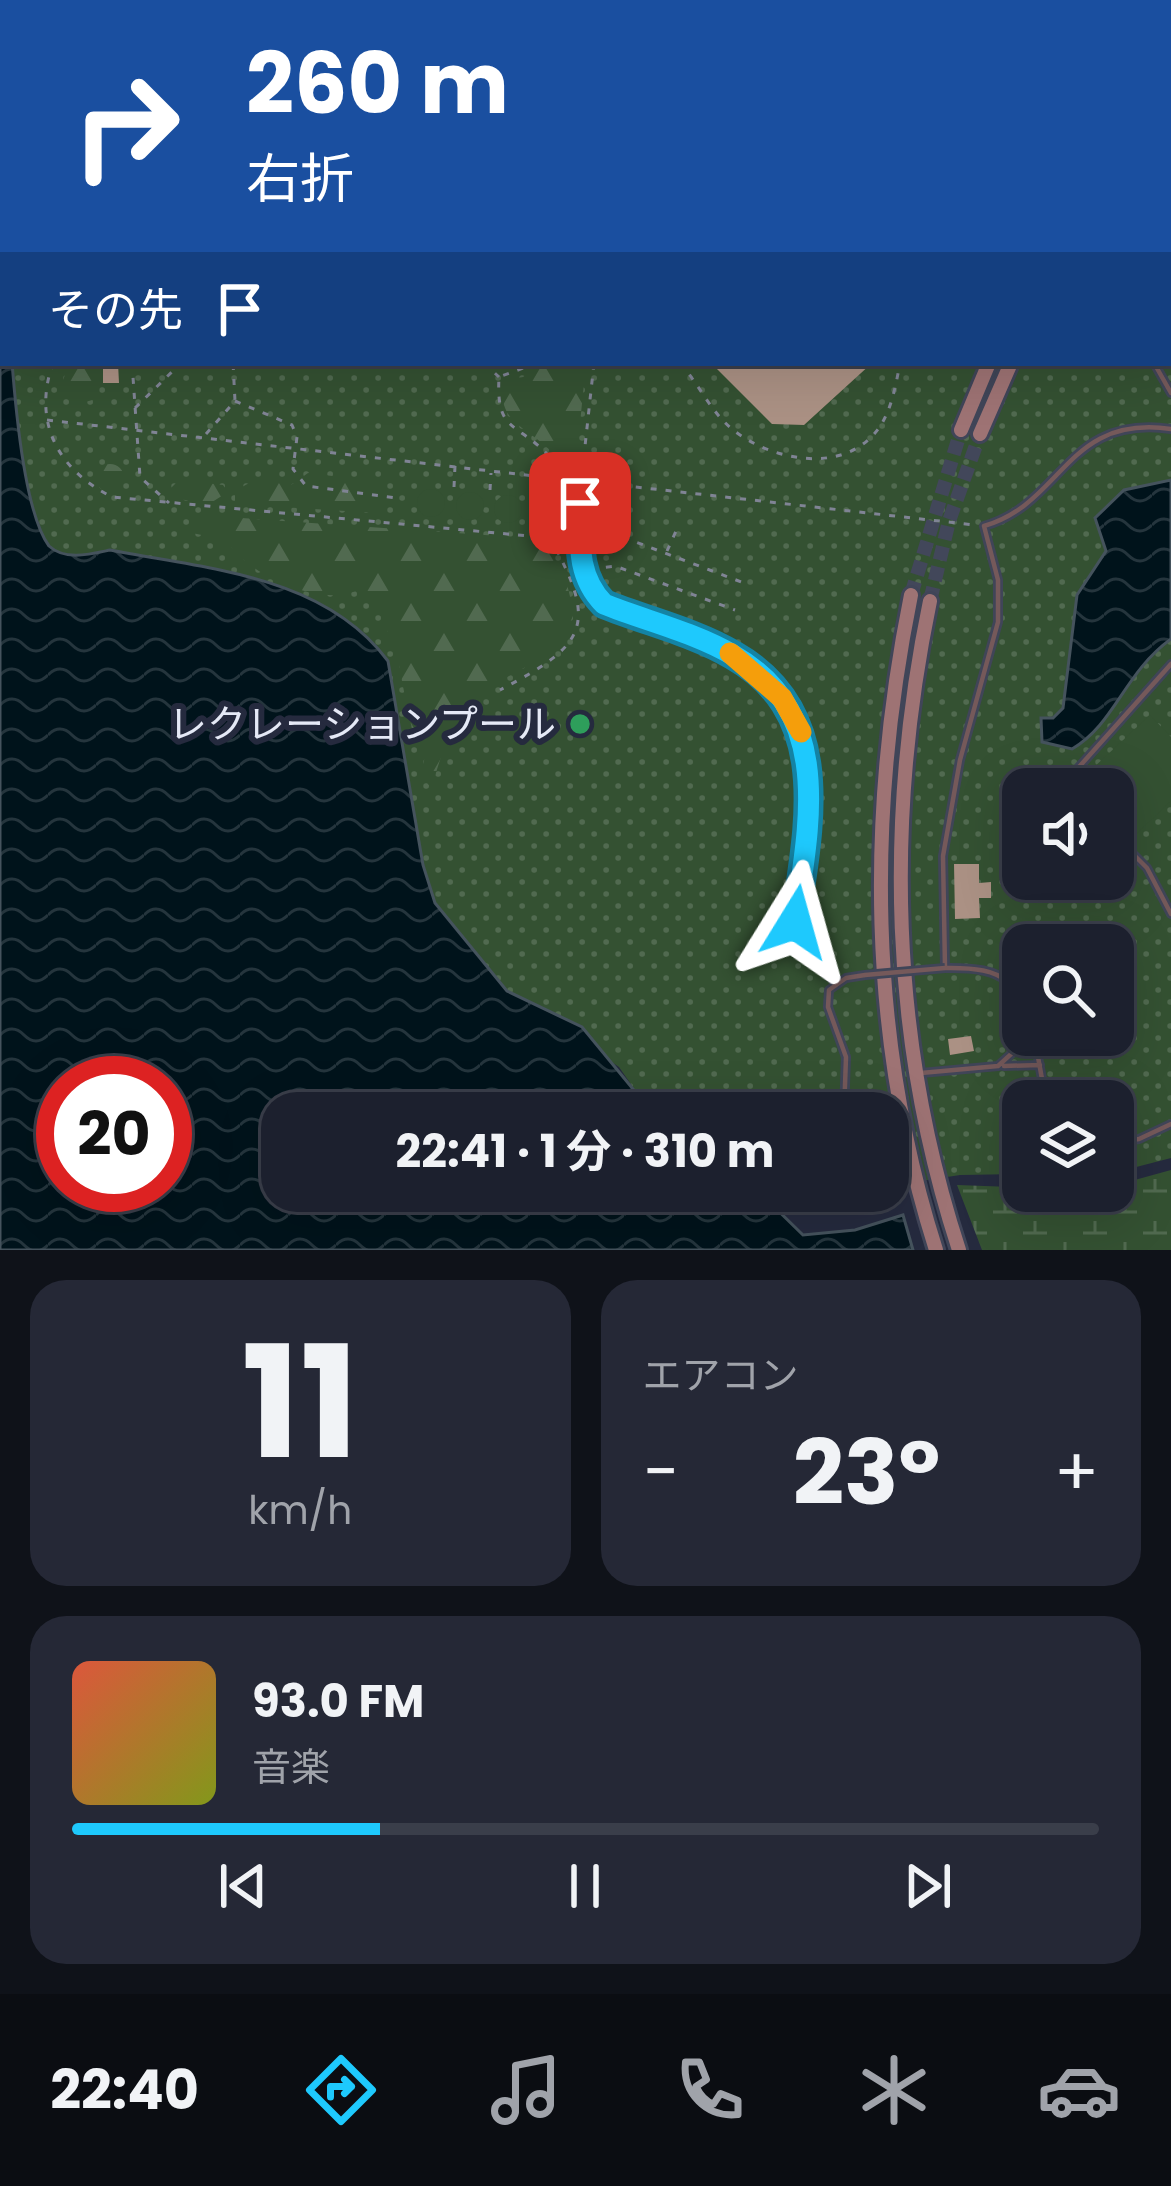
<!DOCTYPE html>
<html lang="ja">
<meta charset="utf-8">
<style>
:root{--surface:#1c202e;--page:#252836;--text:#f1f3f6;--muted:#a0a3aa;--line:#3a3e4a;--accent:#1ec9fd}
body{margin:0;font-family:Poppins,"Noto Sans JP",sans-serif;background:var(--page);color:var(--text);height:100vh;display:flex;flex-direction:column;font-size:45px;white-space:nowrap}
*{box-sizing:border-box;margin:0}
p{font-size:39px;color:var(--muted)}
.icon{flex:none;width:66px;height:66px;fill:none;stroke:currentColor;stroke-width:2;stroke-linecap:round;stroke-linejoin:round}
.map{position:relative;height:1250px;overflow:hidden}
.details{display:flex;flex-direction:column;gap:30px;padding:30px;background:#0f1219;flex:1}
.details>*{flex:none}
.top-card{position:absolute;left:0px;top:0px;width:1173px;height:366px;box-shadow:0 12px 48px #0002,0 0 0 3px var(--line);background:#1a4fa0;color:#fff;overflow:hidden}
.buttons{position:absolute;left:1002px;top:768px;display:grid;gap:24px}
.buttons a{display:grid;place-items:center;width:132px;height:132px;border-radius:24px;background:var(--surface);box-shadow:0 12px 48px #0002,0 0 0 3px var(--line);font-size:60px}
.speed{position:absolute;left:36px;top:1056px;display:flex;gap:24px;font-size:60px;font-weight:700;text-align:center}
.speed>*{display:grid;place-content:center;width:156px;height:156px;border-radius:50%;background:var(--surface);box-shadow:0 12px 48px #0002,0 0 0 3px var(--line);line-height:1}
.speed .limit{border:18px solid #d22;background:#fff;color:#111}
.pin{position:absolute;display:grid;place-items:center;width:102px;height:102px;color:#fff;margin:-51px;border-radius:24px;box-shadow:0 6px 18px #0006}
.me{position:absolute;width:132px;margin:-66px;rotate:8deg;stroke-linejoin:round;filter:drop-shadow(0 0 9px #0008)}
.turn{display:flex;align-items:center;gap:42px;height:252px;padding:0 48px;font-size:54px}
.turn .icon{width:156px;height:156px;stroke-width:2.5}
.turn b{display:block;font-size:84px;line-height:102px}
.then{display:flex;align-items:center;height:114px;padding:0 48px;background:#0003;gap:24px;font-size:45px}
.big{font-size:90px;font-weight:700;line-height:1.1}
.details .widget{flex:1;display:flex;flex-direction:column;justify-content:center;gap:18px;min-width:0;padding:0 42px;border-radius:36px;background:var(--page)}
.details .dial{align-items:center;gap:0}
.dial b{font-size:156px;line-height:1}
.song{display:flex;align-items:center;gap:36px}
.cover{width:144px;height:144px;border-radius:18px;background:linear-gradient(135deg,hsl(10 70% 55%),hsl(70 70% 35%))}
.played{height:12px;border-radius:6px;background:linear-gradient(90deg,var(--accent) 30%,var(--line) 30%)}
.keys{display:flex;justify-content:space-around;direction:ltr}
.heat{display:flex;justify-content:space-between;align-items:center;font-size:66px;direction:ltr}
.details .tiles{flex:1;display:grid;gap:30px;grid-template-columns:1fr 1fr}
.widget:last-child{grid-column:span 2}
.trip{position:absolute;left:261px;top:1092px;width:648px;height:120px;border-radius:36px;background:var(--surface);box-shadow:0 12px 48px #0002,0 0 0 3px var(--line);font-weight:700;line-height:120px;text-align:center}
.menu{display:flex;height:192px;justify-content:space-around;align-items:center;background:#0b0d12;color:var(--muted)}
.menu .icon{width:84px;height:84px}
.menu .on{color:var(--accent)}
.menu b{font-size:54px;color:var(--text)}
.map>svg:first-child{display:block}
</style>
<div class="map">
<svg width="1171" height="1250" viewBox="0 0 1171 1250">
<defs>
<pattern id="grass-dots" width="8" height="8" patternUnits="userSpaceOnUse" patternTransform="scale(3)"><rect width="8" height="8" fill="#345132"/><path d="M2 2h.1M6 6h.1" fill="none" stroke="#516a50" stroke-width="1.8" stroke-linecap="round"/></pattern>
<pattern id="forest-firs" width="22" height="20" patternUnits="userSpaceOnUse" patternTransform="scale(3)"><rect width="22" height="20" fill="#345132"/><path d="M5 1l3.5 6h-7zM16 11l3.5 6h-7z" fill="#516a50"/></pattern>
<pattern id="wetland-marsh" width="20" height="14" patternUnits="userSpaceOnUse" patternTransform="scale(3)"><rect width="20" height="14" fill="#345132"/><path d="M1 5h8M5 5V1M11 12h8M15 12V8" fill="none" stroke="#516a50"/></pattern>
<pattern id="water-waves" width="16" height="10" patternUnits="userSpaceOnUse" patternTransform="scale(3)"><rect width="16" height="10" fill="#00131b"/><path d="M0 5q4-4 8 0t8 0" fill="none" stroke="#25353d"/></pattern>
</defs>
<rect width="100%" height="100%" fill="#252a3e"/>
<path fill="url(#grass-dots)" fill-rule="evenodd" d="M138,0H1157L1160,3H134Z
M1171,131V1158L1113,1173V1101H1023V1174L960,1175L888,1186V1113H674L642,1100L619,1067L507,991L435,903L423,865L388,661C325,577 205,569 110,550L82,557L52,550C11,498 3,412 3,346V363H1170ZM1023,789H1113V879H1023ZM1023,945H1113V1035H1023Z"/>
<path fill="url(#forest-firs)" d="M69,363H100L99,398L82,403L61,386Z
M543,363H586L575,474L554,471L550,450C523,424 499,424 502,381L523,377Z
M96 478a14 14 0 1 1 28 0a14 14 0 1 1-28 0Z
M308,473L381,482L388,489L386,504L377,513L235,504V493C255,474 266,482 291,485Z
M190,481L223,485L228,492L209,504L173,498L169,490L177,482Z
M198,515L529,538L546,544L565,576L574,613C557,661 523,665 485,690C457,708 438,759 432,789L421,775L427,746L410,723L398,660L382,617L356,591C318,607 246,574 226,540L192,533Z"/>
<path fill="url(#wetland-marsh)" d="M1171,1170V1250H982L957,1185L1113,1191V1186Z"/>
<path fill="#345132" d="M417 503a14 14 0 1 1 28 0a14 14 0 1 1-28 0Z
M456 506a14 14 0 1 1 28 0a14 14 0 1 1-28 0Z
M494 509a14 14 0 1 1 28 0a14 14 0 1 1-28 0Z
M1150,715L1171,737V801L1130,840L1113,821V789H1083L1077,783Z"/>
<path fill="url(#water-waves)" stroke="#45535d" stroke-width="3" fill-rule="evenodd" d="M0,0H138L3,3C3,109 0,480 49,546C65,561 91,554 110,550C207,569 324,575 388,661L423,865L435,903L507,991L582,1027L642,1100L674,1113H282V1191H758L803,1235L855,1230L903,1215L913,1250H0ZM63,1083H165V1185H63Z
M1171,480V639C1124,673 1115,724 1072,749L1042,742L1041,718H1053L1063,708L1077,595L1106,551L1095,518L1124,490Z"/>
<path fill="#ab9184" d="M103,363H118L119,383H103Z
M711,363H872L804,425L772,424Z
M954,864H979V883L991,882V898H979L980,918L955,919Z
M971,1036L974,1051L950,1055L948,1039Z"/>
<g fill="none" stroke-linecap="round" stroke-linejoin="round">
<path stroke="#42475a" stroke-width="14" stroke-dasharray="14 7" stroke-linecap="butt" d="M911,595L961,430
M930,601L949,521L980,434"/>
<defs>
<path id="service" d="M360,0L361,3
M807,0L808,3
M1105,0L1109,3
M269,3L270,0
M1170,59H1171
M1170,204H1171
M1170,273L1171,272
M1154,363L1171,393
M580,481C581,524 572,571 604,604L734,655L782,697L803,735L812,769L795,922L807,958L836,982
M1066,789L1070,777L1171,664
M1113,834L1147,868L1171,914
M1034,1035L1046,1101
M1004,1066L1040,1065
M921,1073L998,1066L1020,1046C1025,980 1006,967 945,968L943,856L960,760L998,622V580L984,526C1064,503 1066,414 1171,429
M844,1113L846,1057L828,1007L829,990L846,978L865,975
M1113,1143L1139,1139L1171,1124"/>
<path id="secondary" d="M1170,74L1171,72
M1170,107L1171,105
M961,430L989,363
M980,434L1011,363
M911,595C867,813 868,1037 936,1250
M930,601C885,818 890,1039 959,1250"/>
</defs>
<use href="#service" stroke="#404558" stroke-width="10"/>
<use href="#secondary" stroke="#404558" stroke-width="20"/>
<path stroke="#808495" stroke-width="3" stroke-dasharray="6 9" stroke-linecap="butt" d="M387,0L388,3
M190,3L193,0
M730,3L732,0
M752,3L755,0
M53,363C32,422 58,470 112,497L550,538C599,626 586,645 500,690
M132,363L140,477L169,503
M484,363L499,377
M537,363L499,377C496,432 515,421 547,454L550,477
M680,363C699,384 710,411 732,429C771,461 847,477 881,425C892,407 896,384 900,363
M235,401L292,425L297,437L293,469L306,486L397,498
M135,408L181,363
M47,420L569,480
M206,434L235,401L233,363
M582,474L594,363
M591,482L975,525
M454,487L455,466
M490,490L491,473
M610,500L612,533L744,583
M530,533L573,507
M552,539L572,542
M667,551L676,531
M591,569L615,566L735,610
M722,641L735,640"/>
<use href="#service" stroke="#75595a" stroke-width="4.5"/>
<use href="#secondary" stroke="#9e7374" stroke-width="14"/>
<defs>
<path id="service-bridge" d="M865,975L945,968"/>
</defs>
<use href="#service-bridge" stroke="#404558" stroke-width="10" stroke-linecap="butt"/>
<use href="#service-bridge" stroke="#75595a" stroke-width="4.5"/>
</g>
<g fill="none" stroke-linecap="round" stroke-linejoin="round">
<defs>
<path id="route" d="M580,503C580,541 576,576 604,604C646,621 694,632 733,655C835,713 809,825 795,922"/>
</defs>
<use href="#route" stroke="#1483a4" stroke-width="30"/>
<use href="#route" stroke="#1ec9fd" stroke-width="21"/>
<path stroke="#f59e0b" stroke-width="21" d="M730,653L782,698L801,732"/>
</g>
<circle fill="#2e9e5b" stroke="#252a3e" stroke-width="4.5" cx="580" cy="724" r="12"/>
<g text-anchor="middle" stroke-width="12" stroke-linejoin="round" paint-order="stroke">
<g font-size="39" fill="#e5e9f6" stroke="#252a3e" text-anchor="end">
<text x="556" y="738">レクレーションプール</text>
</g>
</g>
</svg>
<div class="buttons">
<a><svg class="icon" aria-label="sound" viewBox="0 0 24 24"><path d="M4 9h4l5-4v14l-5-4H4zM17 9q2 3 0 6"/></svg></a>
<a><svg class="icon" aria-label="search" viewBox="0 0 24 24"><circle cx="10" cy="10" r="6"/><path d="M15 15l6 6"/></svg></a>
<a><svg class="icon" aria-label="layers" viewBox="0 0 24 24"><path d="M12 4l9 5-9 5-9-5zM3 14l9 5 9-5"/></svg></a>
</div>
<div class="speed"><div class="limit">20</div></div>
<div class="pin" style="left:580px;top:503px;background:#d93025"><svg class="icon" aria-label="arrive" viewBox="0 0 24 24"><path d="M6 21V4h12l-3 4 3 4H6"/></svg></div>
<svg class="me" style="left:795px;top:922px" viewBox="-20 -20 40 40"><path d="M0-17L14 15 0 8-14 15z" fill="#1ec9fd" stroke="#fff" stroke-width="4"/></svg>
<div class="trip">22:41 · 1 分 · 310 m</div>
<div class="top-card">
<div class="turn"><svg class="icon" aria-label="right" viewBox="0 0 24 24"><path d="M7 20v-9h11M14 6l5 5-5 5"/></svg><div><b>260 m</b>右折</div></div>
<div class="then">その先<svg class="icon" aria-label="arrive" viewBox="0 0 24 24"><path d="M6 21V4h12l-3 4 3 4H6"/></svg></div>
</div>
</div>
<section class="details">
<div class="tiles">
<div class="widget dial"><b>11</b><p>km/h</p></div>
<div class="widget"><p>エアコン</p>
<div class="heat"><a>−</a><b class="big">23°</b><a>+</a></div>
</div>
<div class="widget">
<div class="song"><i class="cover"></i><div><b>93.0 FM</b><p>音楽</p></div></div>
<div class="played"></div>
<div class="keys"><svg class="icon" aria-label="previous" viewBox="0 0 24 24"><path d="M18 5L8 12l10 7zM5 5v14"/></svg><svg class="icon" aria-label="pause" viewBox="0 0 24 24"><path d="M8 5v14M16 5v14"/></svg><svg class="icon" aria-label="next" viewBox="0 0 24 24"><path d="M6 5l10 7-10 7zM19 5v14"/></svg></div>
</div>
</div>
</section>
<nav class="menu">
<b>22:40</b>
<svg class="icon on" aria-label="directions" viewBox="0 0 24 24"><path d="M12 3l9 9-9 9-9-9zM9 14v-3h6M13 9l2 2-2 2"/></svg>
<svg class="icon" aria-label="music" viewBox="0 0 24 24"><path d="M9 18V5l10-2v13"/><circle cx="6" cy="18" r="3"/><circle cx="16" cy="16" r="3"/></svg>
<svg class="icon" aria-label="phone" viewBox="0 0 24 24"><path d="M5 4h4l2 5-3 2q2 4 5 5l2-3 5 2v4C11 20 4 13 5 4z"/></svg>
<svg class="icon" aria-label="climate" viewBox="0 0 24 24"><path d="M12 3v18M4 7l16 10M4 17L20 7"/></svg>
<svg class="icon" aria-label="car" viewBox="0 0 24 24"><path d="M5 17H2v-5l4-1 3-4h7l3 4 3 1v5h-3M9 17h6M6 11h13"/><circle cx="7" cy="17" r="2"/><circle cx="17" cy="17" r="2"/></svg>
</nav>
